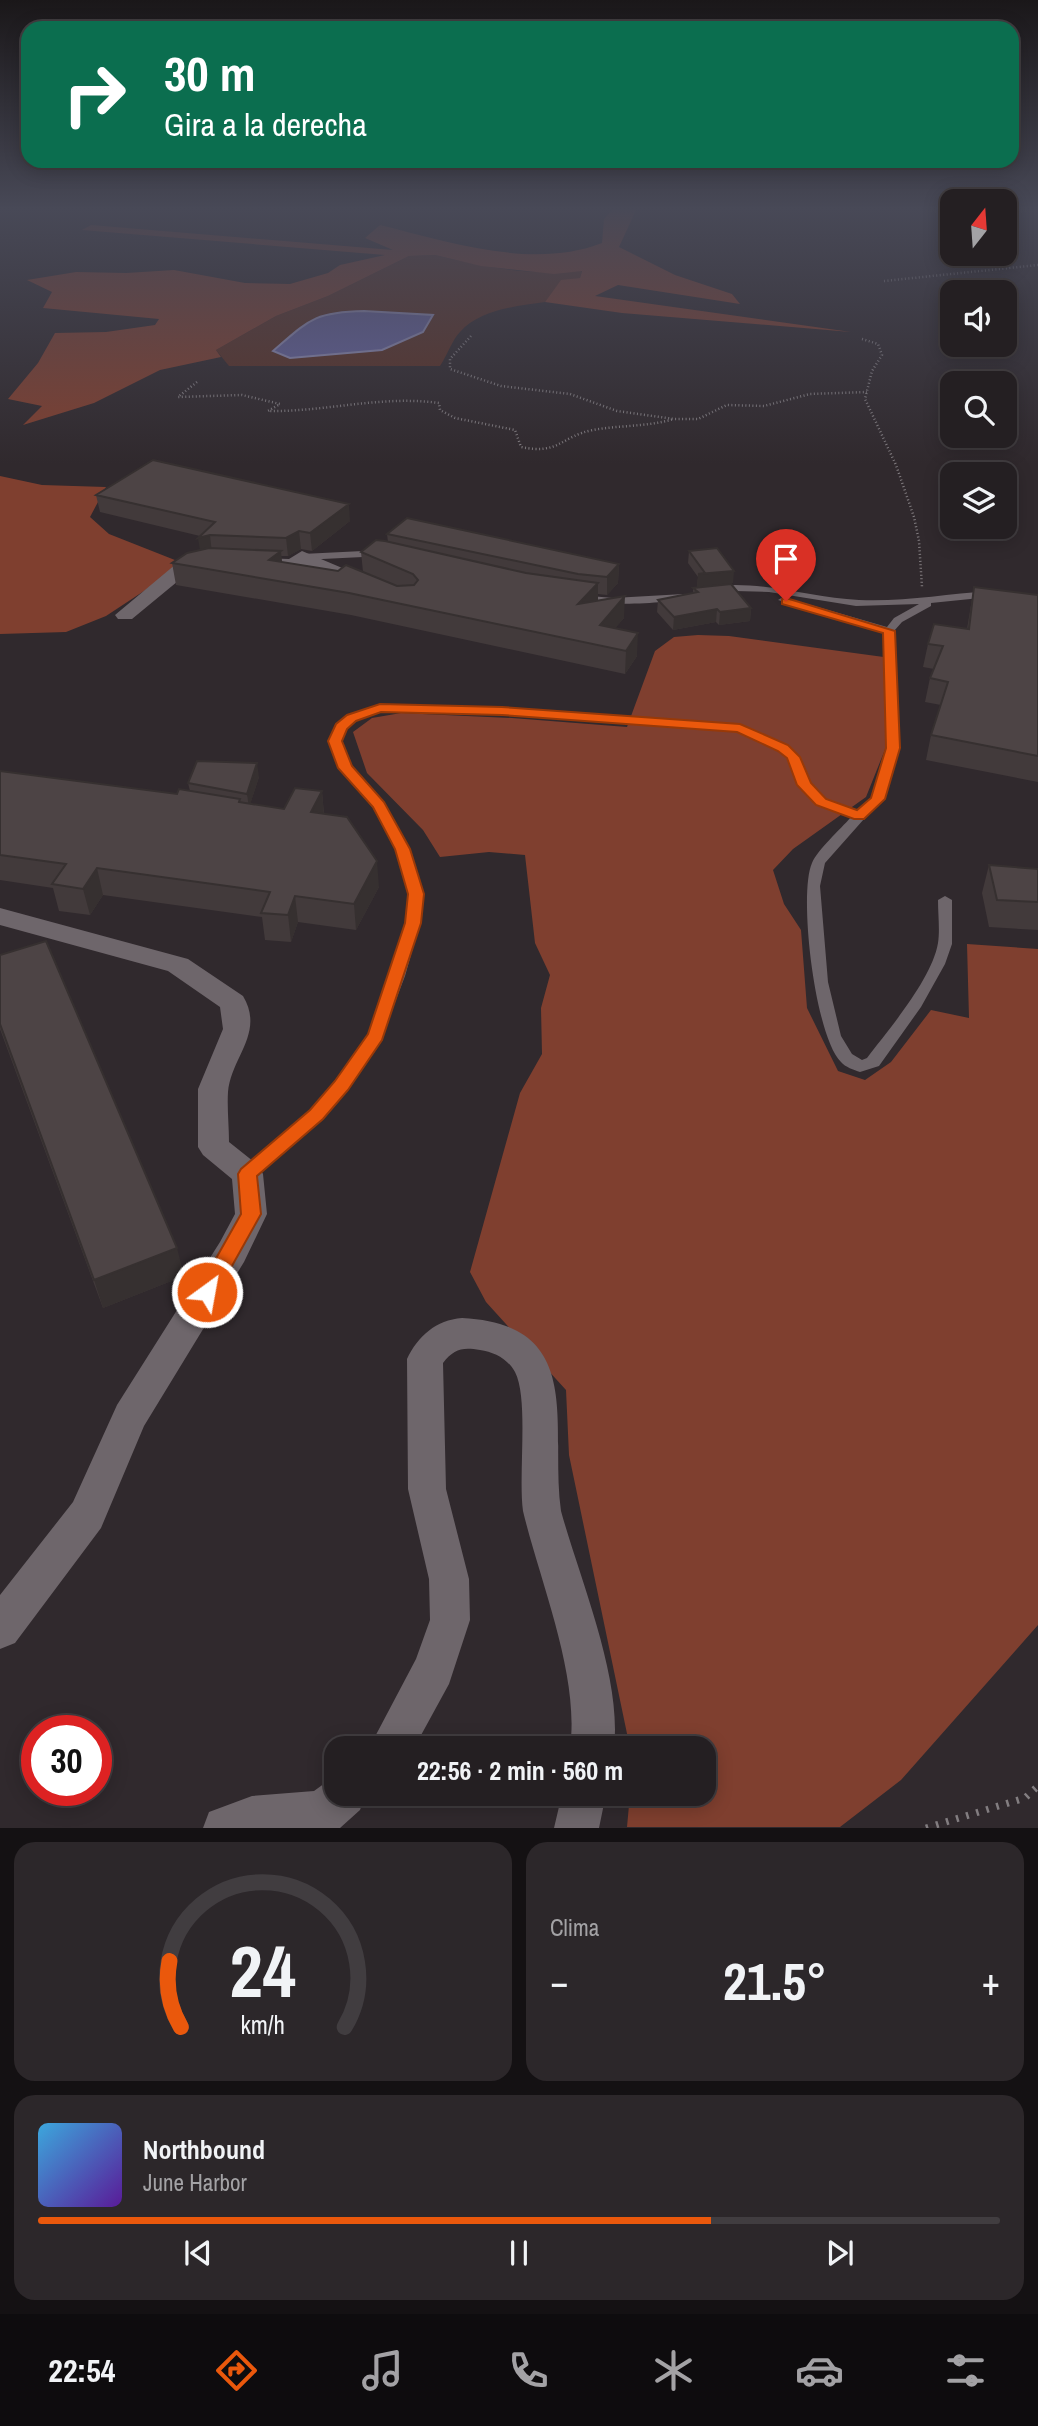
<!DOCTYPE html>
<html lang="es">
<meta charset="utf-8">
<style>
:root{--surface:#241f22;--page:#2c272a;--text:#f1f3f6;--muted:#a3a2a5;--line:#413d40;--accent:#ea580c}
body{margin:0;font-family:"Archivo Narrow",sans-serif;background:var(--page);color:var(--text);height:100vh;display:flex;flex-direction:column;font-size:26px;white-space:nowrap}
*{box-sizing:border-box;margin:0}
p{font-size:23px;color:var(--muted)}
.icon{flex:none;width:38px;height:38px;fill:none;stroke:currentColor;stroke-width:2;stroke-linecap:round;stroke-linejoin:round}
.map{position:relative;height:1828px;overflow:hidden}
.drawer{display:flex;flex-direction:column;gap:14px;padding:14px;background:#141113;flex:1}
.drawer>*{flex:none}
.hud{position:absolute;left:21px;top:21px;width:998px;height:147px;border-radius:21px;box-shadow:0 4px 18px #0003,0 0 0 2px var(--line);background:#0b6e4f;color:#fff;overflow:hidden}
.needle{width:46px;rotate:17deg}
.tools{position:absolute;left:940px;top:189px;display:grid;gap:14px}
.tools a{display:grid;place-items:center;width:77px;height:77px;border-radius:14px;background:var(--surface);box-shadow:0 4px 18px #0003,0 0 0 2px var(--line);font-size:35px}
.speed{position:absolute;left:21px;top:1715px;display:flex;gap:14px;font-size:35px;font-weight:700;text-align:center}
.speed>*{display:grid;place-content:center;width:91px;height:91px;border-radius:50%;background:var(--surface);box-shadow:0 4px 18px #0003,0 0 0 2px var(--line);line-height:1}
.speed .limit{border:10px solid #d22;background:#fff;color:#111}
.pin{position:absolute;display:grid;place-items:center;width:60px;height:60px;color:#fff;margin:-72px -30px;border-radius:50% 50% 50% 0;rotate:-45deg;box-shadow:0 0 7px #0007}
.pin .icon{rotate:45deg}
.me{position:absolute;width:77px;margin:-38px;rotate:32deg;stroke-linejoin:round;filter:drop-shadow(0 0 5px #0008)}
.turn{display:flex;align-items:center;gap:24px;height:147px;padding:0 28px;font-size:32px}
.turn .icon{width:91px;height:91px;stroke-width:2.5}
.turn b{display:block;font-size:49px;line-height:60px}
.big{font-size:52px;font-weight:700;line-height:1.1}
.drawer .card{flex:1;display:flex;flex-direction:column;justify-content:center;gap:10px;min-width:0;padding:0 24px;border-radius:21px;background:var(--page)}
.drawer .dial{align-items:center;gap:0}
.dial svg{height:182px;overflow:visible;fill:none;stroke:var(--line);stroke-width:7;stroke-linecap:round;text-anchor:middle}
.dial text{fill:var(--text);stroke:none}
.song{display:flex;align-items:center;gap:21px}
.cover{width:84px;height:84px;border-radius:10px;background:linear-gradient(135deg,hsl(200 70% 55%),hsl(270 70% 35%))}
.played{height:7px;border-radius:4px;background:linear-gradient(90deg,var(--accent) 70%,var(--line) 70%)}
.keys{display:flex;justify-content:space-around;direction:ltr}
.heat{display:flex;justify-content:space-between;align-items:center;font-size:38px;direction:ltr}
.drawer .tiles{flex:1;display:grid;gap:14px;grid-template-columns:1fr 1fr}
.card:last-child{grid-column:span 2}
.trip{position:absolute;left:324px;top:1736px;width:392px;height:70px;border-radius:21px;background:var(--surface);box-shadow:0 4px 18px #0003,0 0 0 2px var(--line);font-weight:700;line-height:70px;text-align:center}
.tabs{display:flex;height:112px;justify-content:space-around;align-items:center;background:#0e0c0e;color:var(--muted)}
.tabs .icon{width:49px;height:49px}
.tabs .selected{color:var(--accent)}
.tabs b{font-size:32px;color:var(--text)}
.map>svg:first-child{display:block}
</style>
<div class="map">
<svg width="1038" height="1828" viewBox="0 0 1038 1828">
<rect width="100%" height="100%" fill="#30292d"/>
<path fill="#593126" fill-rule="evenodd" d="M435,255C483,267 534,277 582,270L580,278L561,281L545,302C518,306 480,309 460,332C452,340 447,356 440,366H229L216,350L276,316L328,296L409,256ZM364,311L382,313V350L290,358L273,352Z"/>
<path fill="#7f3f2f" d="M614,208H637L619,247L675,275L732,294L740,304L618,285L595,296L851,332L622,313L545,302L561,280L580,278L582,271L554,274L481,266L435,255L409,256L328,296L276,316L216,350L221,357L160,370L94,403L23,425L42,406L8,399L38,363L55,333L106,332L155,325L159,319L43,308L52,292L27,280L76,272L126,273L174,270L245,283L290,284L328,273L340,265L385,255L82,230L91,225L393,250L365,238L380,225C449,242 533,270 602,243L604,219Z
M0,476L42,485L106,487L90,517L109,534L185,564L106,616L66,632L0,634Z
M698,635L729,636L891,658L886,747L866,797L793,849L773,870L784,904L801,930L807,1008L838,1071L865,1080L891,1062L931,1010L969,1018L967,944L1038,949V1625L901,1780L840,1827H627L630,1794H704V1748H630L569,1455L566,1390L486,1302L470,1272L520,1093L542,1054L541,1008L550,975L535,943L525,855L489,852L440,857L423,830L367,773L353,732L372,718L401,713L512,718L627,727L655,651L674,637Z"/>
<path fill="#64629d" stroke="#8d8bb5" stroke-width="2" d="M364,311L433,315L423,332L382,350L290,358L273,351C309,320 314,312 364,311Z"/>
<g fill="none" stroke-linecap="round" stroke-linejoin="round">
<path stroke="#827d80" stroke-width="2.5" stroke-dasharray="1 2.5" stroke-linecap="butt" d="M884,281L1038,265
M471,336L450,359V369L501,386L570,394L617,411L674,419H698L727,405L764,406L810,394L867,392
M862,339L878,344L882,355L872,371L865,399L896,465L914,517L919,541L922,587
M197,382L178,397L242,395L280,404L268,411C326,412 381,395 439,403L440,410L455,418L515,430L521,447C560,455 561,436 593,430C620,425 647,427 674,419"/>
<path stroke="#827d80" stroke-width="7" stroke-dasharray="2.5 8" stroke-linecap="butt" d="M926,1828L1025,1798L1038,1786"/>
<path fill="#6e666b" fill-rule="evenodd" d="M363,551L381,553L386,556L381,559L363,557L302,560L297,557L302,554Z
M735,585C777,585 817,598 859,600C903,602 946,594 990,591L995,594L990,597L931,603V606L902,622L894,631L899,748L884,799L864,819L825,863L820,886L828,982L841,1036L852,1054L862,1060L867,1058C889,1029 932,979 938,943C940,930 938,914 938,900L945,896L952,900V944L945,964L921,1007L879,1066L860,1072C854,1070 845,1067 841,1062C815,1037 798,894 812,863C818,849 840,830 851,817L816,805L798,785L787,759L779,751L738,731L502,715L381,712L355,721L346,729L341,741L351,767L384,803L410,849L423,894L420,923L405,976L381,1039L348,1089L322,1118L253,1179L247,1181L241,1179L239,1174L241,1169L310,1110L336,1081L369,1034L391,976L406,923L409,894L396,849L373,808L339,768L329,741L337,724L347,715L380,704L502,707L740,724L787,745L799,757L810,784L826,799L857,811L872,798L887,748L884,633L778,600L783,597L887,627L894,618L919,604L856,606L769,592L735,591L718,593L713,590L718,587Z
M684,594L688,595V599C667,603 589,608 574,598L579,595L613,598Z"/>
<path fill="#6e666b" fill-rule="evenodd" d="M302,551L373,581L376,585L373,589H359L305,565C295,574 258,574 249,564L259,558L289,559Z
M206,557L213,559L215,563L213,567L189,572L132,619H118L115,615L176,564Z
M0,908L188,959L243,996C265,1033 231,1057 228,1092C227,1108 229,1126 229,1142L258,1165L263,1174L267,1214L244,1262L144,1426L101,1528L15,1643L0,1649V1595L73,1502L117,1405L220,1242L235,1214L232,1179L203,1155L198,1147V1089L223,1029L220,1007L168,971L0,925Z
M462,1318C588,1324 549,1427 561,1511C580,1580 622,1677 614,1748H570C580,1676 540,1582 523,1511C518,1475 529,1399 515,1372C508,1359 494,1352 480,1350C462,1347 454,1349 443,1363L446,1489L469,1579L470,1620L449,1684L414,1748H369L416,1659L430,1620L429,1579L408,1489L407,1359C418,1336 436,1320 462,1318Z
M336,1775V1794H366L360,1810L340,1828H203L209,1812L252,1796L314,1791Z
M562,1794H606L599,1828H554Z"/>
</g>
<path fill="#423a3b" d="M96,495L350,521L312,551L301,549L288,556H281L282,563L338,571L363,572L361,552L388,542L387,534L619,564L618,583L607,595L598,594V601L624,618L615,628L637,656L625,674L351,615L176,585L172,563L200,550V536L100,512Z
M689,551L733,583L697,587L698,577L688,563Z
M974,587L1038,595V782L926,760L931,735L941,705L925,702L930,678L934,669L923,667L928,644L967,629Z
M693,588L751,608L750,621L719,625L716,622L673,630L657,612L658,600L693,593Z
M0,771L177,794L190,791L188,783L259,777L250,804L284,809L322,791L324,814L379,887L356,930L298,922L291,942L265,940L262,917L103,895L90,915L59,911L53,888L0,880Z
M989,865L1038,869V930L989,927L982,893Z
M0,955L184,1276L103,1308L0,1029Z"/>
<path fill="#363030" d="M349,504L350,521L312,551L310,533Z
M299,531L301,549L288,556L286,538Z
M210,535L212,553L201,556L198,538Z
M281,551L283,573L269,560Z
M619,564L618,583L607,595V577Z
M734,571L733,583L697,587L698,574Z
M598,583V605L578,604Z
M625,596L624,618L601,645L600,625Z
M751,608L750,621L719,625L720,612Z
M717,609L716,622L673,630L674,617Z
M638,633L637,656L625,674L626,651Z
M257,763L259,777L249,808L247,794Z
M322,791L324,817L311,812Z
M377,861L379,887L356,930L354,904Z
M97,868L103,895L90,915L83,889Z
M295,896L298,922L291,942L288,915Z
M177,1248L184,1276L103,1308L94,1280Z"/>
<path fill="#4d4445" stroke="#363030" stroke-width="2" d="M153,460L349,504L310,533L299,531L286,538L210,535L198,538L215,522L96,495Z
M407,518L619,564L607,577L578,574L387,534Z
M376,540L385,541L526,573L598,583L578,604L625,596L600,625L638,633L626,651L349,593L172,563L187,553L209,548L281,551L269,560L338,571L346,565L397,586L414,585L418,580L413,574L361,552Z
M717,548L734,571L698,574L705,573L689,551Z
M731,584L751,608L720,612L717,609L674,617L658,600L698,592L693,588Z
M974,587L1038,595V756L931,735L948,682L930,678L943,646L928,644L934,624L969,629Z
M197,761L257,763L247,794L188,783Z
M0,771L177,794L179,789L240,799L239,802L284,809L295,788L322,791L311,812L347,817L377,861L354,904L295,896L288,915L261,913L270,892L97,868L83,889L52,884L66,864L0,855Z
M989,865L1038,869V902L997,900Z
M46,941L177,1248L94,1280L0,1024V955Z"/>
<linearGradient id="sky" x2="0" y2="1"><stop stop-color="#1a1719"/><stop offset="0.45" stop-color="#484957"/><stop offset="1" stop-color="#484957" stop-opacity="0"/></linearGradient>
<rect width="1038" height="464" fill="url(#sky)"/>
<path fill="#ea580c" stroke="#983908" stroke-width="2" d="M786,598L895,631L900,748L885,799L864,819H854L816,805L797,785L787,758L778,751L737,732L502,715L381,712L356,721L347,729L342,741L352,766L384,802L410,849L424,894L421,923L382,1040L348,1090L323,1119L257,1176L261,1214L214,1298L207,1301L200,1298L197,1292L241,1214L238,1174L241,1169L310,1110L335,1081L368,1034L405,923L408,894L395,849L373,807L338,768L328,741L336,724L347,715L380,704L502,707L740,724L788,745L800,757L811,783L826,799L857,810L871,798L886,748L883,633L782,604V599Z"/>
</svg>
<div class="tools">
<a><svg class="needle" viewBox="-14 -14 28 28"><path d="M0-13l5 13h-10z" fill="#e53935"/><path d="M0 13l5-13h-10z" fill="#a3a2a5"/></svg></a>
<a><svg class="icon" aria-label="sound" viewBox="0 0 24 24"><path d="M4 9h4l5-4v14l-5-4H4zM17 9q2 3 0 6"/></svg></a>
<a><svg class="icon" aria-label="search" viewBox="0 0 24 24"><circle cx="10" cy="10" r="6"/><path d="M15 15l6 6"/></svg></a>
<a><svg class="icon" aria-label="layers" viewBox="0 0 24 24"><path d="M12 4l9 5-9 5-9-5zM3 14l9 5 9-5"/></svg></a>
</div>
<div class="speed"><div class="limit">30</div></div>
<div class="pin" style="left:786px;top:601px;background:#d93025"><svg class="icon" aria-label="arrive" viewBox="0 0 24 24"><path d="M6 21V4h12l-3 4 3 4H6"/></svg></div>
<svg class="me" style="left:207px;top:1292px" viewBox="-20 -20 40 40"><circle r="17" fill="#ea580c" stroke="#fff" stroke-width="3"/><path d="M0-11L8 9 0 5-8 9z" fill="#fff"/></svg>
<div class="trip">22:56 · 2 min · 560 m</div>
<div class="hud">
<div class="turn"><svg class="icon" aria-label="right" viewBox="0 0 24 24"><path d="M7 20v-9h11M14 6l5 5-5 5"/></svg><div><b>30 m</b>Gira a la derecha</div></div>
</div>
</div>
<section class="drawer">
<div class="tiles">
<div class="card dial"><svg viewBox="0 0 100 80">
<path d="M14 69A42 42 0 1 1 86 69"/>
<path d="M14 69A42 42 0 0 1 9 40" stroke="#ea580c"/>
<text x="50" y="56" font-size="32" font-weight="700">24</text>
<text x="50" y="72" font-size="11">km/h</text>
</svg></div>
<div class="card"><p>Clima</p>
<div class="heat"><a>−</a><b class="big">21.5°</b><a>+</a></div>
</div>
<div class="card">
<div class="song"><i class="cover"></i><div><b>Northbound</b><p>June Harbor</p></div></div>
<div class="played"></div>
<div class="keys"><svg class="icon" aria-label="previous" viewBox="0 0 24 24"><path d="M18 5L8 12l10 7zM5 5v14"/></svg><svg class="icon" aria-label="pause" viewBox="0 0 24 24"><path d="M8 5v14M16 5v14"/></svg><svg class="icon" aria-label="next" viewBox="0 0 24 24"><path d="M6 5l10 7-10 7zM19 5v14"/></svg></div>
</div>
</div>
</section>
<nav class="tabs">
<b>22:54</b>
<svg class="icon selected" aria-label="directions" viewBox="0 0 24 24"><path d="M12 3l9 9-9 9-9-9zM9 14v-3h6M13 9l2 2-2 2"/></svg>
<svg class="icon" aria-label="music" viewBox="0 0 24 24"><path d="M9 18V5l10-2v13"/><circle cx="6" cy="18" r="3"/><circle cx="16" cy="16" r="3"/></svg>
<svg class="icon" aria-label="phone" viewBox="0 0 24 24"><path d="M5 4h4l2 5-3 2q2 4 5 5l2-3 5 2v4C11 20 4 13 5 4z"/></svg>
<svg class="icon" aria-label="climate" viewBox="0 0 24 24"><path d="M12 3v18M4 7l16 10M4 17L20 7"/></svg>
<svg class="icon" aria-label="car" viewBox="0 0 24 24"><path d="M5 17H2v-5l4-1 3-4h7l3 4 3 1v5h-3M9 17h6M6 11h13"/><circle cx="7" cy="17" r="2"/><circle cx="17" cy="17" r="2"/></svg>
<svg class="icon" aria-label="filters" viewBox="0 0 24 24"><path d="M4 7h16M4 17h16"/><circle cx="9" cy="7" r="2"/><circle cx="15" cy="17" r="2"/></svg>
</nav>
